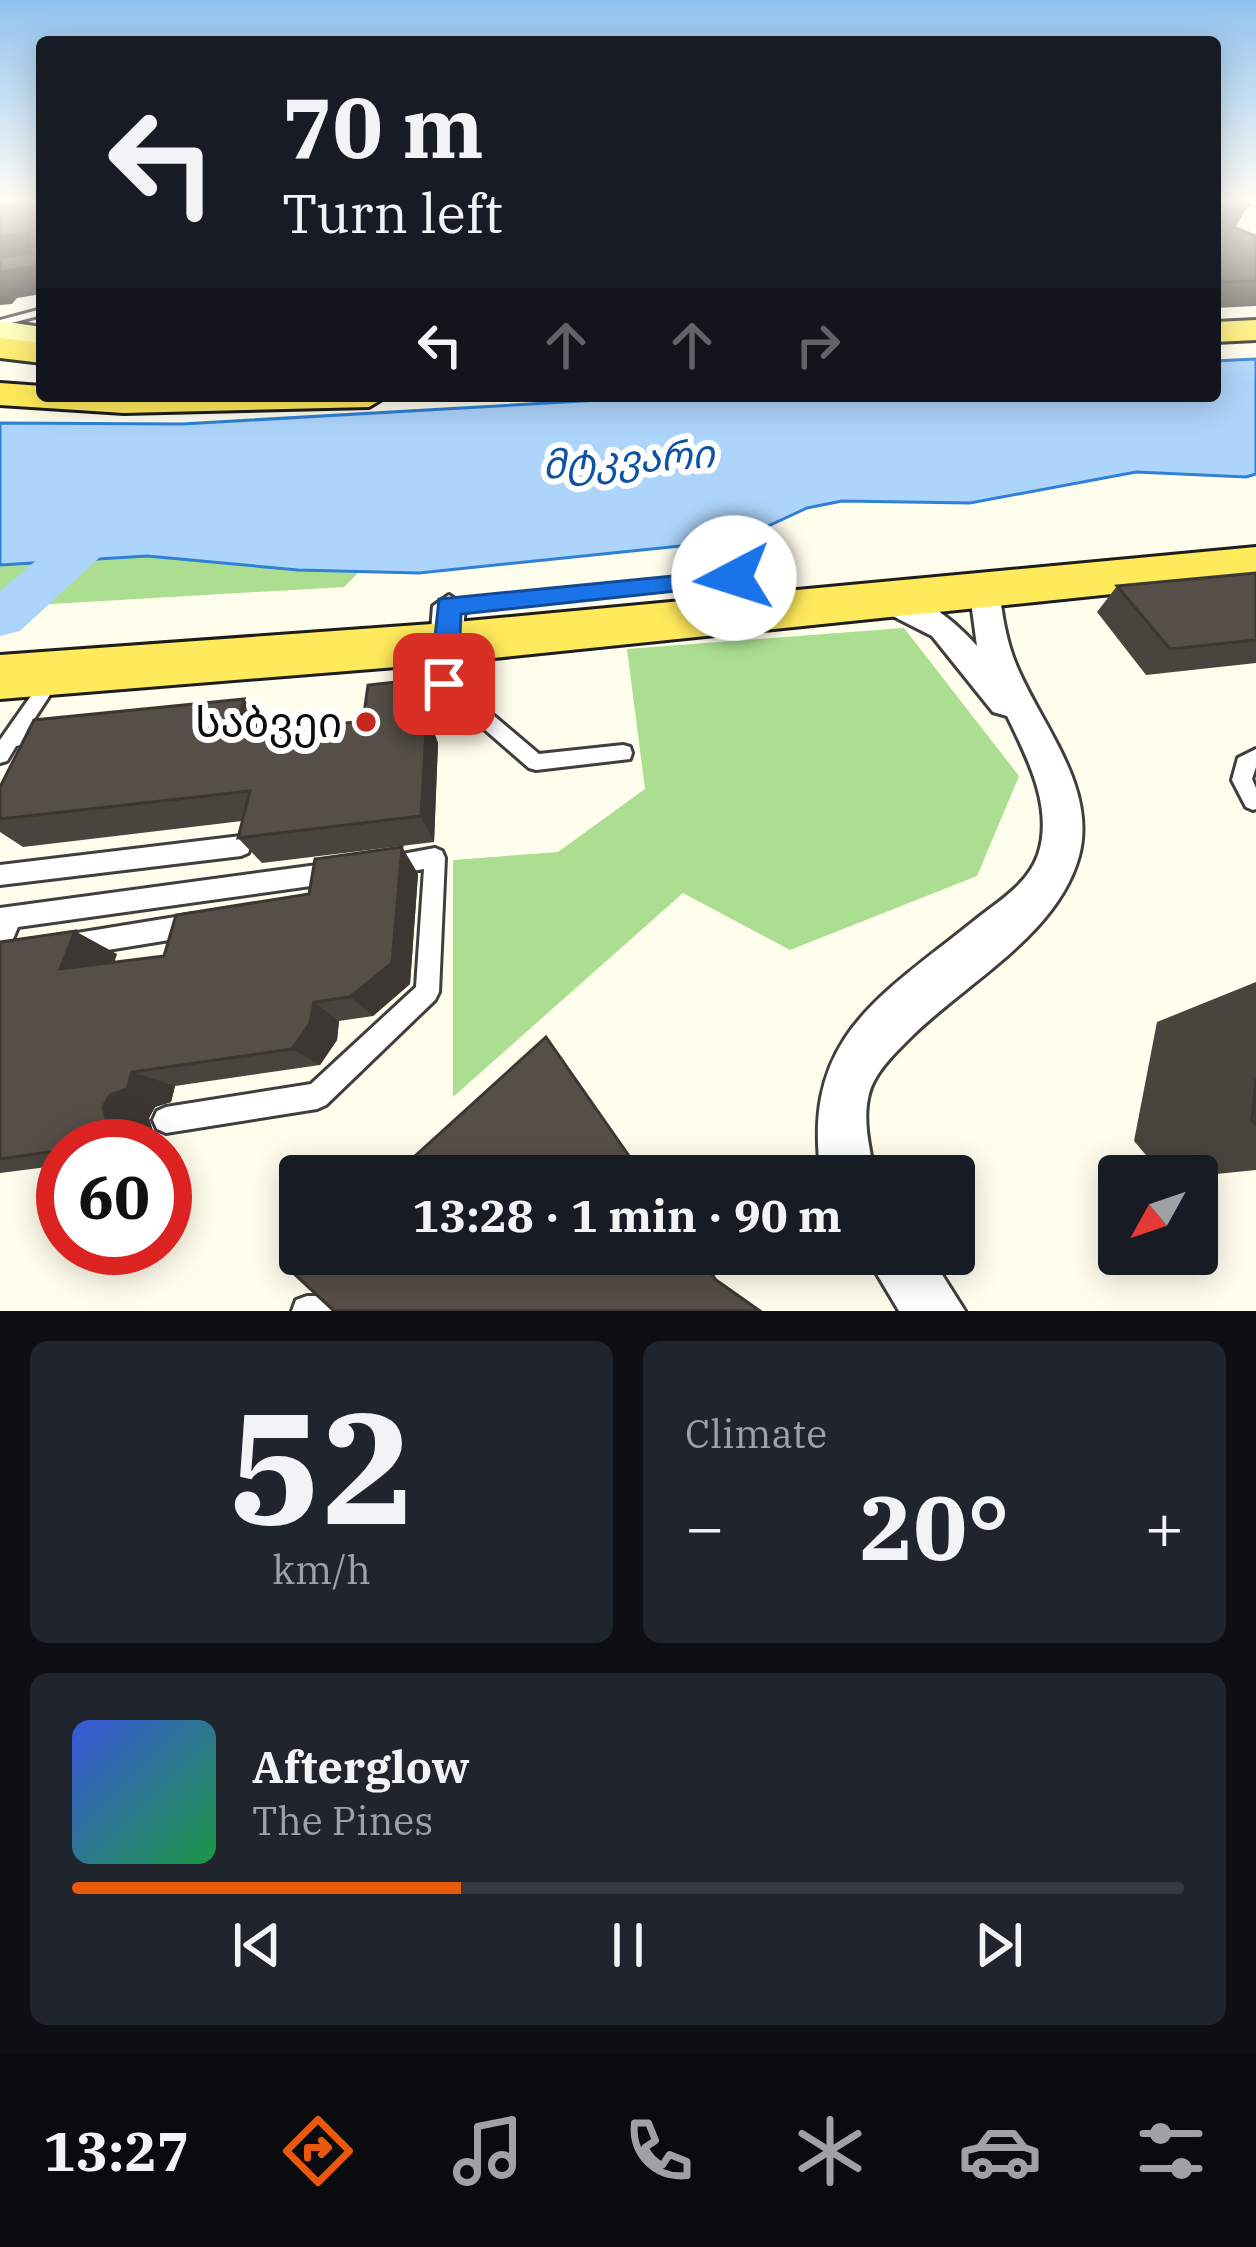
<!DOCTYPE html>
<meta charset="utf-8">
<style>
:root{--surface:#171b24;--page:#20242c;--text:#f1f3f6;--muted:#9ea1a6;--line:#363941;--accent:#ea580c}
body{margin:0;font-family:"IBM Plex Serif","Noto Sans Georgian",serif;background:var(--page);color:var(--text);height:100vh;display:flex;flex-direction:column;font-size:45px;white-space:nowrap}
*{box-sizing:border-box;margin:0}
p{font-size:39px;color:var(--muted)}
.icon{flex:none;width:66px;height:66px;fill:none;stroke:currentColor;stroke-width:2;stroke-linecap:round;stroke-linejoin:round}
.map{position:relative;height:1311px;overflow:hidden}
.side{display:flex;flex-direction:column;gap:30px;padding:30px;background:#0d0f14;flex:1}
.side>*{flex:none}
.top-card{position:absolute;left:36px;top:36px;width:1185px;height:366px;border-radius:12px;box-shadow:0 6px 30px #0003;background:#171b24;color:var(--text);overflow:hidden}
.needle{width:78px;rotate:230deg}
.tools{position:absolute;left:1098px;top:1155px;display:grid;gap:24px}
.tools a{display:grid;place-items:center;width:120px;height:120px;border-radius:12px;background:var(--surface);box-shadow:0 6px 30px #0003;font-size:60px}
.speed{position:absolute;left:36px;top:1119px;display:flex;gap:24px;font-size:60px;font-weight:700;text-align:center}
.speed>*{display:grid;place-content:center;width:156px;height:156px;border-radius:50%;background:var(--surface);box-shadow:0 6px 30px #0003;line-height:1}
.speed .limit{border:18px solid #d22;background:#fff;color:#111}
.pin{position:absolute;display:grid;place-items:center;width:102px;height:102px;color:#fff;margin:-51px;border-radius:24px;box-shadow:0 6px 18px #0006}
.me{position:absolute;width:132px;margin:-66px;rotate:265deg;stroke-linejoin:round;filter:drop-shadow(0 0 9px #0008)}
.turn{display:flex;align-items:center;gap:42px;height:252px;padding:0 48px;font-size:54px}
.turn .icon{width:156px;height:156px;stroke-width:2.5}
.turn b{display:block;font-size:84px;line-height:102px}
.lanes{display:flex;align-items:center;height:114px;padding:0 48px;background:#0003;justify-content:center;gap:60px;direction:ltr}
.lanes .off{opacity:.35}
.big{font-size:90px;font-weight:700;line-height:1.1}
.side .widget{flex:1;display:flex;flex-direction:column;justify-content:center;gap:18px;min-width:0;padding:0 42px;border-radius:18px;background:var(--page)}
.side .dial{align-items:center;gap:0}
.dial b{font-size:156px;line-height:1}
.song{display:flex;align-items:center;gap:36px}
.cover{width:144px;height:144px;border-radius:18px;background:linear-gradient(135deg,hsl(230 70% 55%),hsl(140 70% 35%))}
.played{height:12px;border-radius:6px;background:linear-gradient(90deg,var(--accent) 35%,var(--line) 35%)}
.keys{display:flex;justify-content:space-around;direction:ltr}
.heat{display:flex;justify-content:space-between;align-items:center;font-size:66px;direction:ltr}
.side .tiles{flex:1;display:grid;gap:30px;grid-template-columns:1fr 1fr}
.widget:last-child{grid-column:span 2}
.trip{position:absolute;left:279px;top:1155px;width:696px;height:120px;border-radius:12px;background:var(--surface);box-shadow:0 6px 30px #0003;font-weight:700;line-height:120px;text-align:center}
.dock{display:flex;height:192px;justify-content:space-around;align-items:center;background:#090b0e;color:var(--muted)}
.dock .icon{width:84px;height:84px}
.dock .selected{color:var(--accent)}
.dock b{font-size:54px;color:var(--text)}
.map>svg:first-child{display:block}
</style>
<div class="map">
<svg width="1256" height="1311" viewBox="0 0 1256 1311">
<rect width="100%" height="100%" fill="#fffdec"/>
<path fill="#abde91" d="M147,556L359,572L344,587L0,607V565Z
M904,628L1019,776L977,876L790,950L683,893L453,1097V860L558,852L645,789L627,649Z"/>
<path fill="#add4fa" stroke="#2f80d6" stroke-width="3" d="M1256,359V474L1246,477L1136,472L970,503L842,501L807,508L749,535L700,544L419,573L298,570L147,556L0,565V423L182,424L671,396H1215V361Z"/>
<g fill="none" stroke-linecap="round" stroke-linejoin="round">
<path fill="#add4fa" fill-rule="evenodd" d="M123,497L139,501L145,511L139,521L20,631L0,636V591L107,501Z"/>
<defs>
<path id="lane" d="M1248,202H1256V205L1249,204Z
M42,309V315L0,326V320Z
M446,637L454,643L453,681L539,754L623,745L630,747L632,753L630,759L536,770L529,768L438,689L435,684L438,643Z
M53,671L59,673L61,678L27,730L47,727L53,730L56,735L53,740L16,746L7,761L0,763V740L47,673Z
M1256,749V767L1252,779L1256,788V809L1253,810L1246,807L1232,780L1238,758Z
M241,836L248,839L251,846L248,853L241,856L0,885V865Z
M435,848L442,851L445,858L439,992L435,1000L326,1105L317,1109L166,1133L157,1129L153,1120L157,1111L166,1107L311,1084L416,987L424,869L393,874L386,871L383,864L386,857Z
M332,863L339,866L342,873L339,880L332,883L18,927L8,951L0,954V908Z
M194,914L202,917L205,925L202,933L194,936L77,955L69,952L66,944L69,936L77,933Z
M307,1296H327L338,1300L342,1311H292L296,1300Z"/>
<path id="street" d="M984,576L999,587C1002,615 1006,641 1017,667C1042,726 1097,788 1079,856C1057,937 962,984 906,1042C892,1056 874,1074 869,1094C862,1120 870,1150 875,1176H821C801,1038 878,998 975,920C999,901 1027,885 1038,855C1054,808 1027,757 1007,716L993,712L932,636L871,605L867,597L871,589C906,579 956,622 977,646L969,587Z
M449,595L465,606L462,643L446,655L430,643L433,606Z
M865,1254H929L965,1311H899Z"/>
<path id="secondary" d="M0,321L42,327V345L0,339Z"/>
<path id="primary" d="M1256,320V340L1215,342V322Z
M0,338L42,343V363L0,358Z
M0,383L42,386V396H387L369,407L124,413L0,405Z
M1256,547V579L446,663L0,699V655L446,623Z"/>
</defs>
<use href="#lane" stroke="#3f3f3f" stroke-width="6"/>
<use href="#street" stroke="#3f3f3f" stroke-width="6"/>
<use href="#secondary" stroke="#2e2e2e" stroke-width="6"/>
<use href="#primary" stroke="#1d1d1d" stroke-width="6"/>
<use href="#lane" fill="#fff" fill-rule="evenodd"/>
<use href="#street" fill="#fff" fill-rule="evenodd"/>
<use href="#secondary" fill="#feffa7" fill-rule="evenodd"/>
<use href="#primary" fill="#ffea5c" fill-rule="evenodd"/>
</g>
<path fill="#4a443e" d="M1215,202L1234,228L1256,236V306L1215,308Z
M1256,573V663L1146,675L1097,612L1117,586Z
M406,681L418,711V715L427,714L438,743L434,842L262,863L238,838L242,821L23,847L0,832V787L244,699L265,728L264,732L363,721Z
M402,847L418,874L410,984L373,1016L339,1021L337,1040L320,1065L175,1086L171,1102L155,1107L149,1118L153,1131L162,1136L160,1146H63V1165L0,1173V942L117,954L114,962L164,956L309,894Z
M1256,982V1170L1196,1176H1164L1134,1141L1157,1022Z"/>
<path fill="#3c3732" d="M0,202H35L0,227Z
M1247,207L1233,231L1215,234V212Z
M27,233L42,258L0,263V236Z
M42,265V294L17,298L12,304L0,305V272Z
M406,681L418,711L416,745L403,717Z
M244,699L265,728L256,763L234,735Z
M427,714L438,743L434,842L421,816Z
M402,847L418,874L410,984L373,1016L350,997Z
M75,931L117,954L105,990L60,969Z
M314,1002L339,1021L337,1040L320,1065L292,1049Z
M132,1072L175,1086L171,1102L155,1107L149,1118L153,1131L162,1136L160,1146H130L112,1143L103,1107L110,1095Z"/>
<path fill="#564f48" stroke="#3c3732" stroke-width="3" d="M24,202H42V265L0,272V258L31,253L27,233L0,236V211Z
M1215,202H1249L1247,207L1215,212Z
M1215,220L1256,236V281L1215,282Z
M1256,573V640L1170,649L1117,586Z
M406,681L403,717L427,714L421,816L238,838L250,791L0,819V787L34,720L244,699L234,735L337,724L363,721L368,685Z
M402,847L392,963L350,997L314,1002L310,1023L292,1049L132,1072L127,1089L110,1095L103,1107L107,1121L116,1127L112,1143L91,1146H63V1150L0,1159V942L75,931L60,969L164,956L176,915L309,894L315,859Z
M546,1037L643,1176H393Z
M1256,1079V1124L1252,1120Z
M308,1254H698L716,1280L760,1311H332L333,1310L290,1270Z"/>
<linearGradient id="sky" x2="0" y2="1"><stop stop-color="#90c1ef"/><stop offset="0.52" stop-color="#fffef6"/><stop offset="1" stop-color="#fffef6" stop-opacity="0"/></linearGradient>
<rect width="1256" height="385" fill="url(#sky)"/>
<path fill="#1a73e8" stroke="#114b97" stroke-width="3" d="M734,570L742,572V584L461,614L458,684L444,695L430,684L439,599Z"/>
<circle fill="#c5281c" stroke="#fff" stroke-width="4.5" cx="366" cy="722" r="12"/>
<g text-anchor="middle" stroke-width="12" stroke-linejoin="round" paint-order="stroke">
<g font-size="39" font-style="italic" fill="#0e52a6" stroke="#fff">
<text transform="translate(628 459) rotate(-4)" y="14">მტკვარი</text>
</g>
<g font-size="42" fill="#0c0c0c" stroke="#fff" text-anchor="end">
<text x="342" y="737">საბვეი</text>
</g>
</g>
</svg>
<div class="tools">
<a><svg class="needle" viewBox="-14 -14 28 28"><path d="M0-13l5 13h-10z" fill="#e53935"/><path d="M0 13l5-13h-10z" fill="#9ea1a6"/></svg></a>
</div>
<div class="speed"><div class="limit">60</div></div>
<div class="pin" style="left:444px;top:684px;background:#d93025"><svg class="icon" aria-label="arrive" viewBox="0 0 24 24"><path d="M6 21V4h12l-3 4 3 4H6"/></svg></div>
<svg class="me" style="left:734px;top:578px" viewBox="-20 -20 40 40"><circle r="19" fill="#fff"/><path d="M0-13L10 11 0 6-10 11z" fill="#1a73e8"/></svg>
<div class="trip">13:28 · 1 min · 90 m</div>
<div class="top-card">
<div class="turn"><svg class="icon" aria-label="left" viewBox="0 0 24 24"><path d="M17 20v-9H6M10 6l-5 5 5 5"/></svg><div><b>70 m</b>Turn left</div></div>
<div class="lanes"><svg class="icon" aria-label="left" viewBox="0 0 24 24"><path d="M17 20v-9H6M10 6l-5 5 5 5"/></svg><svg class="icon off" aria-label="ahead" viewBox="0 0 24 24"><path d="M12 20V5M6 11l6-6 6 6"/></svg><svg class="icon off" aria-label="ahead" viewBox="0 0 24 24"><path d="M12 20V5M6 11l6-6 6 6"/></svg><svg class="icon off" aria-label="right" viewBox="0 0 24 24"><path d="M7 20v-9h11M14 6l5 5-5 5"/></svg></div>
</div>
</div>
<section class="side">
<div class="tiles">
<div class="widget dial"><b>52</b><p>km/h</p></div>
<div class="widget"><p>Climate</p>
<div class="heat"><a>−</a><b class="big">20°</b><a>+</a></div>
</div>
<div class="widget">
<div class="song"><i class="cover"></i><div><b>Afterglow</b><p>The Pines</p></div></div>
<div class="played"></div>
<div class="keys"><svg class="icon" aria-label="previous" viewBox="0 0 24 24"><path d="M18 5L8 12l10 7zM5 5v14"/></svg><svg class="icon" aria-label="pause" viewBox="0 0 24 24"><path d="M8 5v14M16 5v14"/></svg><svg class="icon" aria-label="next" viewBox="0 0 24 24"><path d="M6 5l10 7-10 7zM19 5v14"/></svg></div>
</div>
</div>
</section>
<nav class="dock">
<b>13:27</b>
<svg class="icon selected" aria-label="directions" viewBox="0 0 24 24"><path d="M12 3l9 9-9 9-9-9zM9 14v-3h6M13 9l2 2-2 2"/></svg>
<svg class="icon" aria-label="music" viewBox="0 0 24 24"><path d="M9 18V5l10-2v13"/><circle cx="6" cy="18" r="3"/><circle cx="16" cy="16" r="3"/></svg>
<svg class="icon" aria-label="phone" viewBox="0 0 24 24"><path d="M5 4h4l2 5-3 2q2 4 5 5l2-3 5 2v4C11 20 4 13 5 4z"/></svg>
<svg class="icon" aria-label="climate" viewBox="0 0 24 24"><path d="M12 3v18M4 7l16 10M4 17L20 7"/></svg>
<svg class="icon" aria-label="car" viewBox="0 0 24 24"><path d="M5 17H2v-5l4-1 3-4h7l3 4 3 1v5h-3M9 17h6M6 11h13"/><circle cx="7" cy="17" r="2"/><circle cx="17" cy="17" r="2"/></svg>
<svg class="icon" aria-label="filters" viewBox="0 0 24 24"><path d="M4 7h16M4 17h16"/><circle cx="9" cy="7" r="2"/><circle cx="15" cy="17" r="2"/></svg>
</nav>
